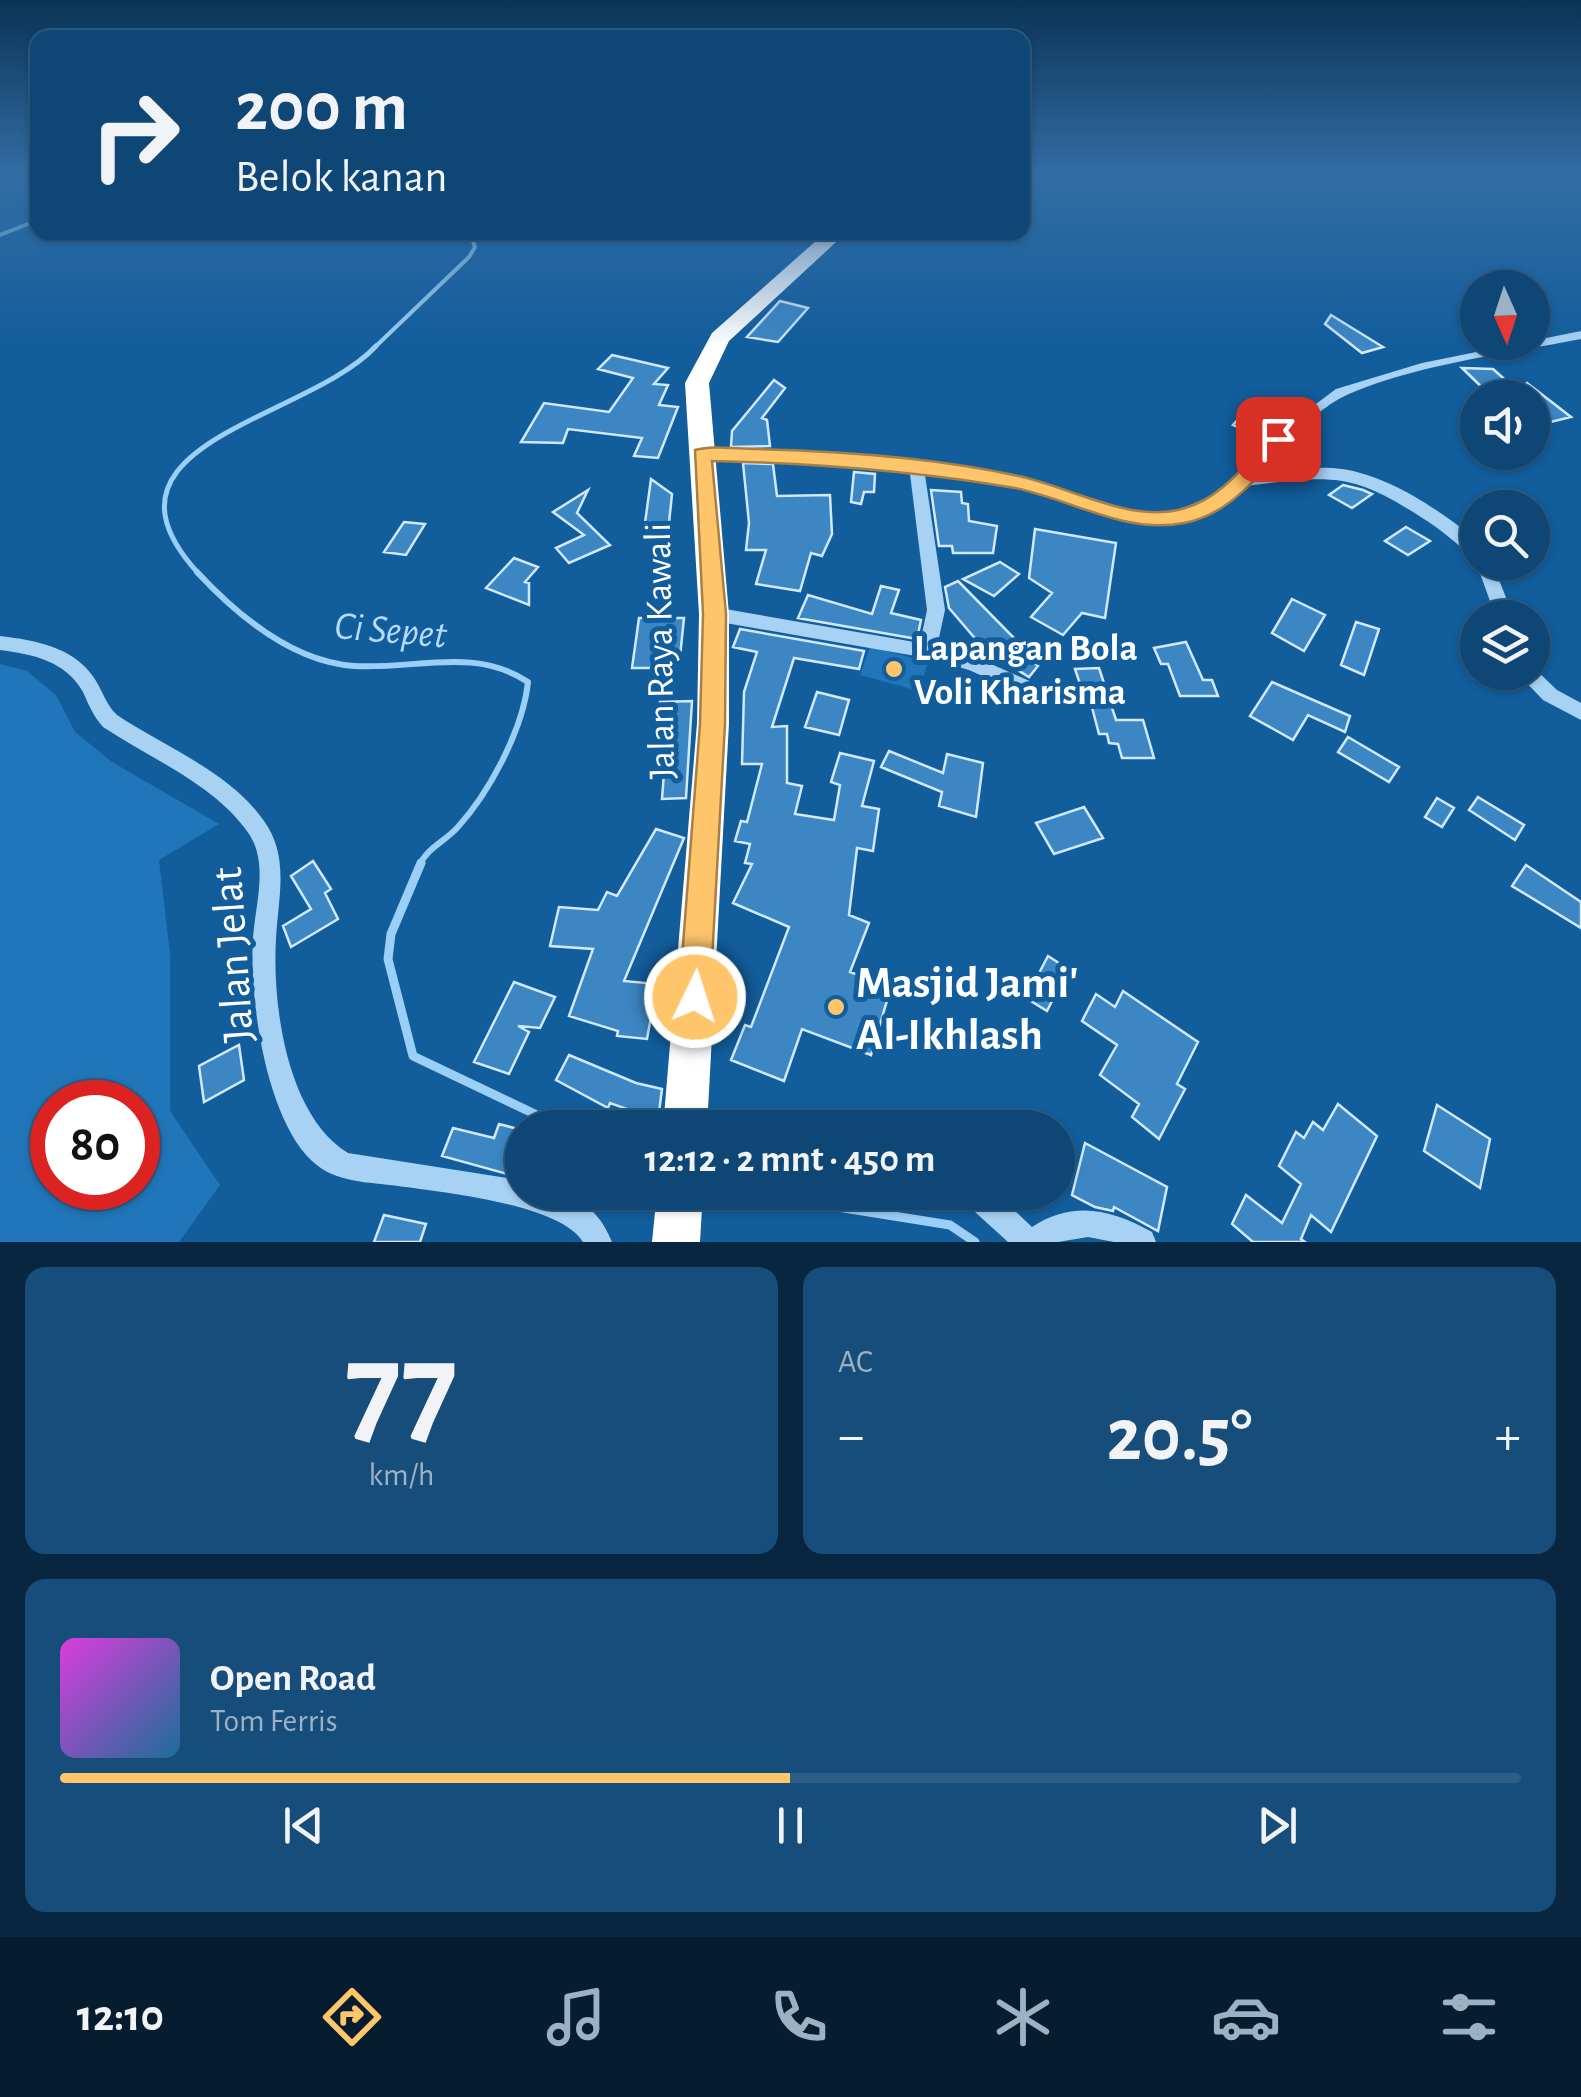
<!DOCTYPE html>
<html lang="id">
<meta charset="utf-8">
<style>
:root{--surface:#0e4675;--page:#174d7a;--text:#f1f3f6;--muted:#9bb1c5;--line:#2e5e87;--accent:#ffc56b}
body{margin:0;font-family:"Alegreya Sans",sans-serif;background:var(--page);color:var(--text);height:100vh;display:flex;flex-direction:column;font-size:38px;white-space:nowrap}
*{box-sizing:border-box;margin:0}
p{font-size:32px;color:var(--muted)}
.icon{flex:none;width:55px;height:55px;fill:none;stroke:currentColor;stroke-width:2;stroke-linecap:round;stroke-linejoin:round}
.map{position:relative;height:1242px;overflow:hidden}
.sheet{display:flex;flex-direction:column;gap:25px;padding:25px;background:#082640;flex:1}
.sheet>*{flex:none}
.banner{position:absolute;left:30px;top:30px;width:1000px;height:210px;border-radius:20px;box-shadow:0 2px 8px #0004,0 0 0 2px var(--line);background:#0e4675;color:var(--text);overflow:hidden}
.needle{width:65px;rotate:177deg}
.fabs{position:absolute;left:1460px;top:270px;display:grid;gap:20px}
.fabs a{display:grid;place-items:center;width:90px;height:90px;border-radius:50%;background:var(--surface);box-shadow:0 2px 8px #0004,0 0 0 2px var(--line);font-size:50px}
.speed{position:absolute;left:30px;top:1080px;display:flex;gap:20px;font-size:50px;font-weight:700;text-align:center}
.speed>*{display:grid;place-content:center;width:130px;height:130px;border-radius:50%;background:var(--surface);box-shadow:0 2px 8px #0004,0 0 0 2px var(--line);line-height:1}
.speed .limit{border:15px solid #d22;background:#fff;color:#111}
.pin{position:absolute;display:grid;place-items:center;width:85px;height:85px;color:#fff;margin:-42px;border-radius:20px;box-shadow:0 5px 15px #0006}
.me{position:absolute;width:110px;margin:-55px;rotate:4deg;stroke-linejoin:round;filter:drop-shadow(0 0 8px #0008)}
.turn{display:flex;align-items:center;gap:35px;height:210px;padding:0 40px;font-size:45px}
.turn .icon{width:130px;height:130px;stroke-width:2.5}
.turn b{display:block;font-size:70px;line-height:85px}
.big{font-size:75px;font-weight:700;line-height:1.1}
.sheet .widget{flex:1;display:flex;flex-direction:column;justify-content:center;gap:15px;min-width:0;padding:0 35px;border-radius:20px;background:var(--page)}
.sheet .dial{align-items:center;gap:0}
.dial b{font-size:130px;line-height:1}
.song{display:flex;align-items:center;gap:30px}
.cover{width:120px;height:120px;border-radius:15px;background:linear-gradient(135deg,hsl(300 70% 55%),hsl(200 70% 35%))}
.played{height:10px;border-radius:5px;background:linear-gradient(90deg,var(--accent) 50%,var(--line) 50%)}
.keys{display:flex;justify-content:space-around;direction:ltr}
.heat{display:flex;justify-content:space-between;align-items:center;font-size:55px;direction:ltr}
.sheet .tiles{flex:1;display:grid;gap:25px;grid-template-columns:1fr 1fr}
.widget:last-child{grid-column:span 2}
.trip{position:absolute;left:505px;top:1110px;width:570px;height:100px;border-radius:50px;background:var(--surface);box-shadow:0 2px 8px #0004,0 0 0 2px var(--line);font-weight:700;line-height:100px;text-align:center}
.menu{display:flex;height:160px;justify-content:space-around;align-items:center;background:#061c2f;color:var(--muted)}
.menu .icon{width:70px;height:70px}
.menu .selected{color:var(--accent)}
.menu b{font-size:45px;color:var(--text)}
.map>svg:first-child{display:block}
</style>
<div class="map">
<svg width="1581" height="1242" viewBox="0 0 1581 1242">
<rect width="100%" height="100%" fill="#125d9c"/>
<path fill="#2176b9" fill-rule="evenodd" d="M870,647L928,662L919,691L860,675Z
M0,664L27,671L56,695L75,732L112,762L219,824L159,860L170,954V1111L220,1185L179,1242H0ZM52,1102H138V1188H52Z"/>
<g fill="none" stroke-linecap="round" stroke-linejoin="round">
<path stroke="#9acff7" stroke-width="4" d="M0,235L38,220
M374,348L469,257L475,247L470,232"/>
<path stroke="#9acff7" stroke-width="5" d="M199,574C78,443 308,420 376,346"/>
<path stroke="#9acff7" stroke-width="6" d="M197,572C237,615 292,662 354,666C414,670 474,646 528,682C523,729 490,792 457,828C444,842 427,848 419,866"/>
<path stroke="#9acff7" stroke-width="9" d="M421,863L391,934L388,959L413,1056L564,1128
M743,1192L950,1225L975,1242"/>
</g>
<path fill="#3c86c3" stroke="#d0e9fd" stroke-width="2.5" d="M780,301L808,308L778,342L747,337Z
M1331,315L1383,347L1362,353L1325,324Z
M612,355L668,368L654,384L668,385L659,405L678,407L658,458L634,456L642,438L568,429L563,443L521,442L544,403L609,412L633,378L598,369Z
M1462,368L1493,369L1519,392L1527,383L1571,417L1551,422L1532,405V398H1493Z
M774,380L785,388L762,418L767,420L770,446L731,447L732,431Z
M1247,409L1271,418L1257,435L1233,425Z
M743,463L773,464L777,496L830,495L832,534L822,556L811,553L800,591L756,584L766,550H746L749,523Z
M854,472L875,474L874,492H864L861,504L851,502Z
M651,479L672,494L669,523H645Z
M1343,485L1363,490L1372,494L1352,508L1329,495Z
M588,490L577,513L610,545L569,563L556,548L584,535L553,512Z
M931,490L961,492L962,503L968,504L969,521L997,526L993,553H953L952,546H939Z
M404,522L425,524L406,555L384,552Z
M1406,527L1430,541L1408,555L1385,541Z
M1035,529L1116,543L1105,618L1082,613L1063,635L1031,617L1052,593L1029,578Z
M514,558L538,567L525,582L529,583V605L486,588Z
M1000,562L1019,574L994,596L963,579Z
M958,581L1016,640L1011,643L1038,666L1029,677L985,650L949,608L945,587Z
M881,586L899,590L891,613L921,620L917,639L798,618L808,595L872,614Z
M1292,599L1325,615L1304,651L1272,633Z
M639,618H684L680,657H664L663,668H632Z
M1356,622L1379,629L1364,675L1341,665Z
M740,629L864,651L859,669L794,658L772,727L787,726V783L802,786L795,814L834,820L840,785L831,782L840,753L874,761L862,806L879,809L873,851L857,848L849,915L869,923L850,972L891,987L871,1055L802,1029L784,1081L731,1060L745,1025L751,1027L789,927L733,903L752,864L745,863L750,844L735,841L741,821L747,822L762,764H742L744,692L757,652L733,647Z
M1186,642L1203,680H1212L1218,696H1180L1168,664H1161L1154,648Z
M1099,668L1116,720H1143L1154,758H1122L1118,744L1109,743L1107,734H1099L1089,696H1084L1075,669Z
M1272,682L1350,716L1345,732L1308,715L1293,740L1250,716Z
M817,692L849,700L839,735L805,727Z
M692,701L686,798L662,799L667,734H657L660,702Z
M1348,737L1399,767L1389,782L1338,752Z
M889,751L943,773L947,754L983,763L976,817L939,806L942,792L881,767Z
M1478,797L1524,825L1515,840L1469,810Z
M1437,798L1454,808L1442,827L1425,817Z
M1084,807L1103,838L1054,854L1036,823Z
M656,829L684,838L624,981L657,984L647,1039L617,1036L618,1031L569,1016L593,949L550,946L559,907L598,910L607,892L617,896Z
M313,861L331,889L325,893L338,919L291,947L283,926L311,909L291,876Z
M1526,865L1581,902V928L1512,886Z
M1048,956L1068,969L1047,1011L1026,998Z
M514,982L555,997L540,1028L518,1026L529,1032L509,1074L474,1062Z
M1123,991L1198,1042L1177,1084L1185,1089L1159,1139L1132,1117L1139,1104L1100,1075L1117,1045L1082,1021L1096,994L1115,1007Z
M239,1045L244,1080L204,1102L199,1066Z
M569,1055L636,1083L662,1089L658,1120L610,1103L608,1108L556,1080Z
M1338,1104L1377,1136L1331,1232L1311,1215L1301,1239L1305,1242H1253L1232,1224L1246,1195L1282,1223L1301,1184L1279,1166L1296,1132L1304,1138L1313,1122L1323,1130Z
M1437,1105L1490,1139L1480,1188L1424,1151Z
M499,1124L522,1130V1178L442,1156L453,1128L494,1138Z
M1085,1143L1167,1187L1158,1231L1114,1207L1113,1211L1095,1207L1072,1195Z
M384,1215L426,1224L420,1242H374Z"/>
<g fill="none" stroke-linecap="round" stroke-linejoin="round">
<path fill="#a8d2f4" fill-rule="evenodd" d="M1581,331V339C1509,353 1415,365 1349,394C1318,407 1277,449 1256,474C1284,471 1314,465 1342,469C1389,476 1436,508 1473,537L1478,541V558C1462,550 1448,535 1433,525C1355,473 1338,474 1247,486L1237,497L1174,524L1132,521L1051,496L972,480L925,475L945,610L937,647L980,659L1063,696L1065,701L1063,706L1056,709L969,670L927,658L714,621L705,614L714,607L920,643L927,610L910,474L771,460L702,459L697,457V451L771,450L972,470L1053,486L1133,511L1172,513L1227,489L1273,436L1336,389L1422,363Z
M1478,559V562H1492L1514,618H1496L1476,562Z
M0,636C33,640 71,646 92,675C102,688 105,704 117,715C165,747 230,772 264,821C290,857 278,898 276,939C272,1005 287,1116 348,1153L507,1178L522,1182V1192C567,1192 594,1198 612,1242H583C560,1204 441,1192 398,1186C369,1182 335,1183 312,1161C266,1118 249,999 253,938C255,906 269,864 249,834C216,785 151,759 103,727C93,716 89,705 83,692C66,661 32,654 0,650Z
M1533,667L1557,690L1581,703V720L1543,700L1521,677L1518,672H1532Z
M961,1192H995L1032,1227C1072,1200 1112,1209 1152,1232L1156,1242H1114L1088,1237L1058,1242H1008L964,1202Z"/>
<path fill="#fff" fill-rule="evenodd" d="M826,232H847L729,341L709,383L729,614V723L707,1128H663L697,723L699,614L685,383L712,333Z
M657,1192H703L700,1242H652Z"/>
</g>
<linearGradient id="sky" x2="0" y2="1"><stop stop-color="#0a3356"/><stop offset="0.5" stop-color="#336da4"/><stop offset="1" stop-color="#336da4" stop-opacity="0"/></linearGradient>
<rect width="1581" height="347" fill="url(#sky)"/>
<path fill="#ffc56b" stroke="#a68046" stroke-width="2.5" d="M1278,433L1288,439C1262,474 1229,515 1184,523C1126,535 1071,499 1015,488C915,471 813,463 712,461L726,614L725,724L710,997L706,1008L695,1012L684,1008L679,997L700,724L703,614L695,450C714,445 736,449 756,449C840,451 940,458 1023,477C1071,488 1128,521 1178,510C1220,501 1245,465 1272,435Z"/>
<g fill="#ffc56b" stroke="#125d9c" stroke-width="4">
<circle cx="894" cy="669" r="10"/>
<circle cx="836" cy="1007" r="10"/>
</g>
<g text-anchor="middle" stroke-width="10" stroke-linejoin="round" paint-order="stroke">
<g font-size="38" font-weight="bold" fill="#fff" stroke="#125d9c" text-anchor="start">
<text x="914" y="660">Lapangan Bola<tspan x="914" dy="44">Voli Kharisma</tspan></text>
</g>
<g font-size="38" fill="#fff" stroke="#125d9c">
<text transform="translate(659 651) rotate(-91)" y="13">Jalan Raya Kawali</text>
</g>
<g font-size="40" font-style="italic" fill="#b4dcfa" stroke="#125d9c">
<text transform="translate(391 629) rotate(5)" y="14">Ci Sepet</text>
</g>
<g font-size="45" fill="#fff" stroke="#125d9c">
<text transform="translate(231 955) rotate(-94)" y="16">Jalan Jelat</text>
</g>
<g font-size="45" font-weight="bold" fill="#fff" stroke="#125d9c" text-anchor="start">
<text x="856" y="997">Masjid Jami'<tspan x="856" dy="52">Al-Ikhlash</tspan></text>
</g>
</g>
</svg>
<div class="fabs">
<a><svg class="needle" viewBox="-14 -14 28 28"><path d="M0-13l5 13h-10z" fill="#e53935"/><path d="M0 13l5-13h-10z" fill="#9bb1c5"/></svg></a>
<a><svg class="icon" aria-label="sound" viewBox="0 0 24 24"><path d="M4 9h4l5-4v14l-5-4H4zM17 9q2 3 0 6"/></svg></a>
<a><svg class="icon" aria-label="search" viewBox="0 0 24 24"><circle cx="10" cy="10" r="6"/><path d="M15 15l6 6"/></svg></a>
<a><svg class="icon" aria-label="layers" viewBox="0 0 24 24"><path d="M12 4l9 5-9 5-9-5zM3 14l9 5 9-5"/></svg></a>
</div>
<div class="speed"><div class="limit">80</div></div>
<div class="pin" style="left:1278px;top:439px;background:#d93025"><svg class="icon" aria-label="arrive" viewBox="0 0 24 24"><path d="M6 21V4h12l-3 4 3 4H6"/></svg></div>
<svg class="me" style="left:695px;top:997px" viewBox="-20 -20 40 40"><circle r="17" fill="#ffc56b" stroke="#fff" stroke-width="3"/><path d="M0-11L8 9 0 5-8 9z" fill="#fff"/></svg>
<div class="trip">12:12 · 2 mnt · 450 m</div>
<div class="banner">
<div class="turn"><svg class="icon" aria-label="right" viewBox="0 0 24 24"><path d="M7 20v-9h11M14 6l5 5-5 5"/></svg><div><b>200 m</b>Belok kanan</div></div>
</div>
</div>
<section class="sheet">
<div class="tiles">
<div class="widget dial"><b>77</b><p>km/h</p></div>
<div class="widget"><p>AC</p>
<div class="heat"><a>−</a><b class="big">20.5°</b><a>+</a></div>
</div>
<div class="widget">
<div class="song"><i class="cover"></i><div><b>Open Road</b><p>Tom Ferris</p></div></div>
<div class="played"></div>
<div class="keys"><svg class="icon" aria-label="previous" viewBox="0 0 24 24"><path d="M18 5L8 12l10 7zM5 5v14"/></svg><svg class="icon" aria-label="pause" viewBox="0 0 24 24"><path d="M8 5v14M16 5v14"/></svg><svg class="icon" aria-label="next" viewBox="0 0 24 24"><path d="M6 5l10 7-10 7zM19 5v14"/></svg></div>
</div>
</div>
</section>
<nav class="menu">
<b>12:10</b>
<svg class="icon selected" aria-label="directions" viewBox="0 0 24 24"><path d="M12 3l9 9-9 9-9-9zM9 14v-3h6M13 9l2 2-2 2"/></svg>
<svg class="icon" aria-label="music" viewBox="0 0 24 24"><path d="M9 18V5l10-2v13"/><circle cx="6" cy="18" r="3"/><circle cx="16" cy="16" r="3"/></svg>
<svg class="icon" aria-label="phone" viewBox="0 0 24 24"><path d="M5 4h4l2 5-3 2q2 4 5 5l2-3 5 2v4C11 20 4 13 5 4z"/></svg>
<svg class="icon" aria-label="climate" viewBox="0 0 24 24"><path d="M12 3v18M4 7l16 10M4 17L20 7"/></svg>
<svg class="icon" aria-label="car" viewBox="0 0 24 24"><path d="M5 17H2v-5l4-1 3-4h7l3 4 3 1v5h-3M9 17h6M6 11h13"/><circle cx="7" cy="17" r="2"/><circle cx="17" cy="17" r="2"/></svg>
<svg class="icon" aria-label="filters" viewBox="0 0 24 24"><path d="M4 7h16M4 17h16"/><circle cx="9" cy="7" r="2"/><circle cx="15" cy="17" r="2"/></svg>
</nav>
